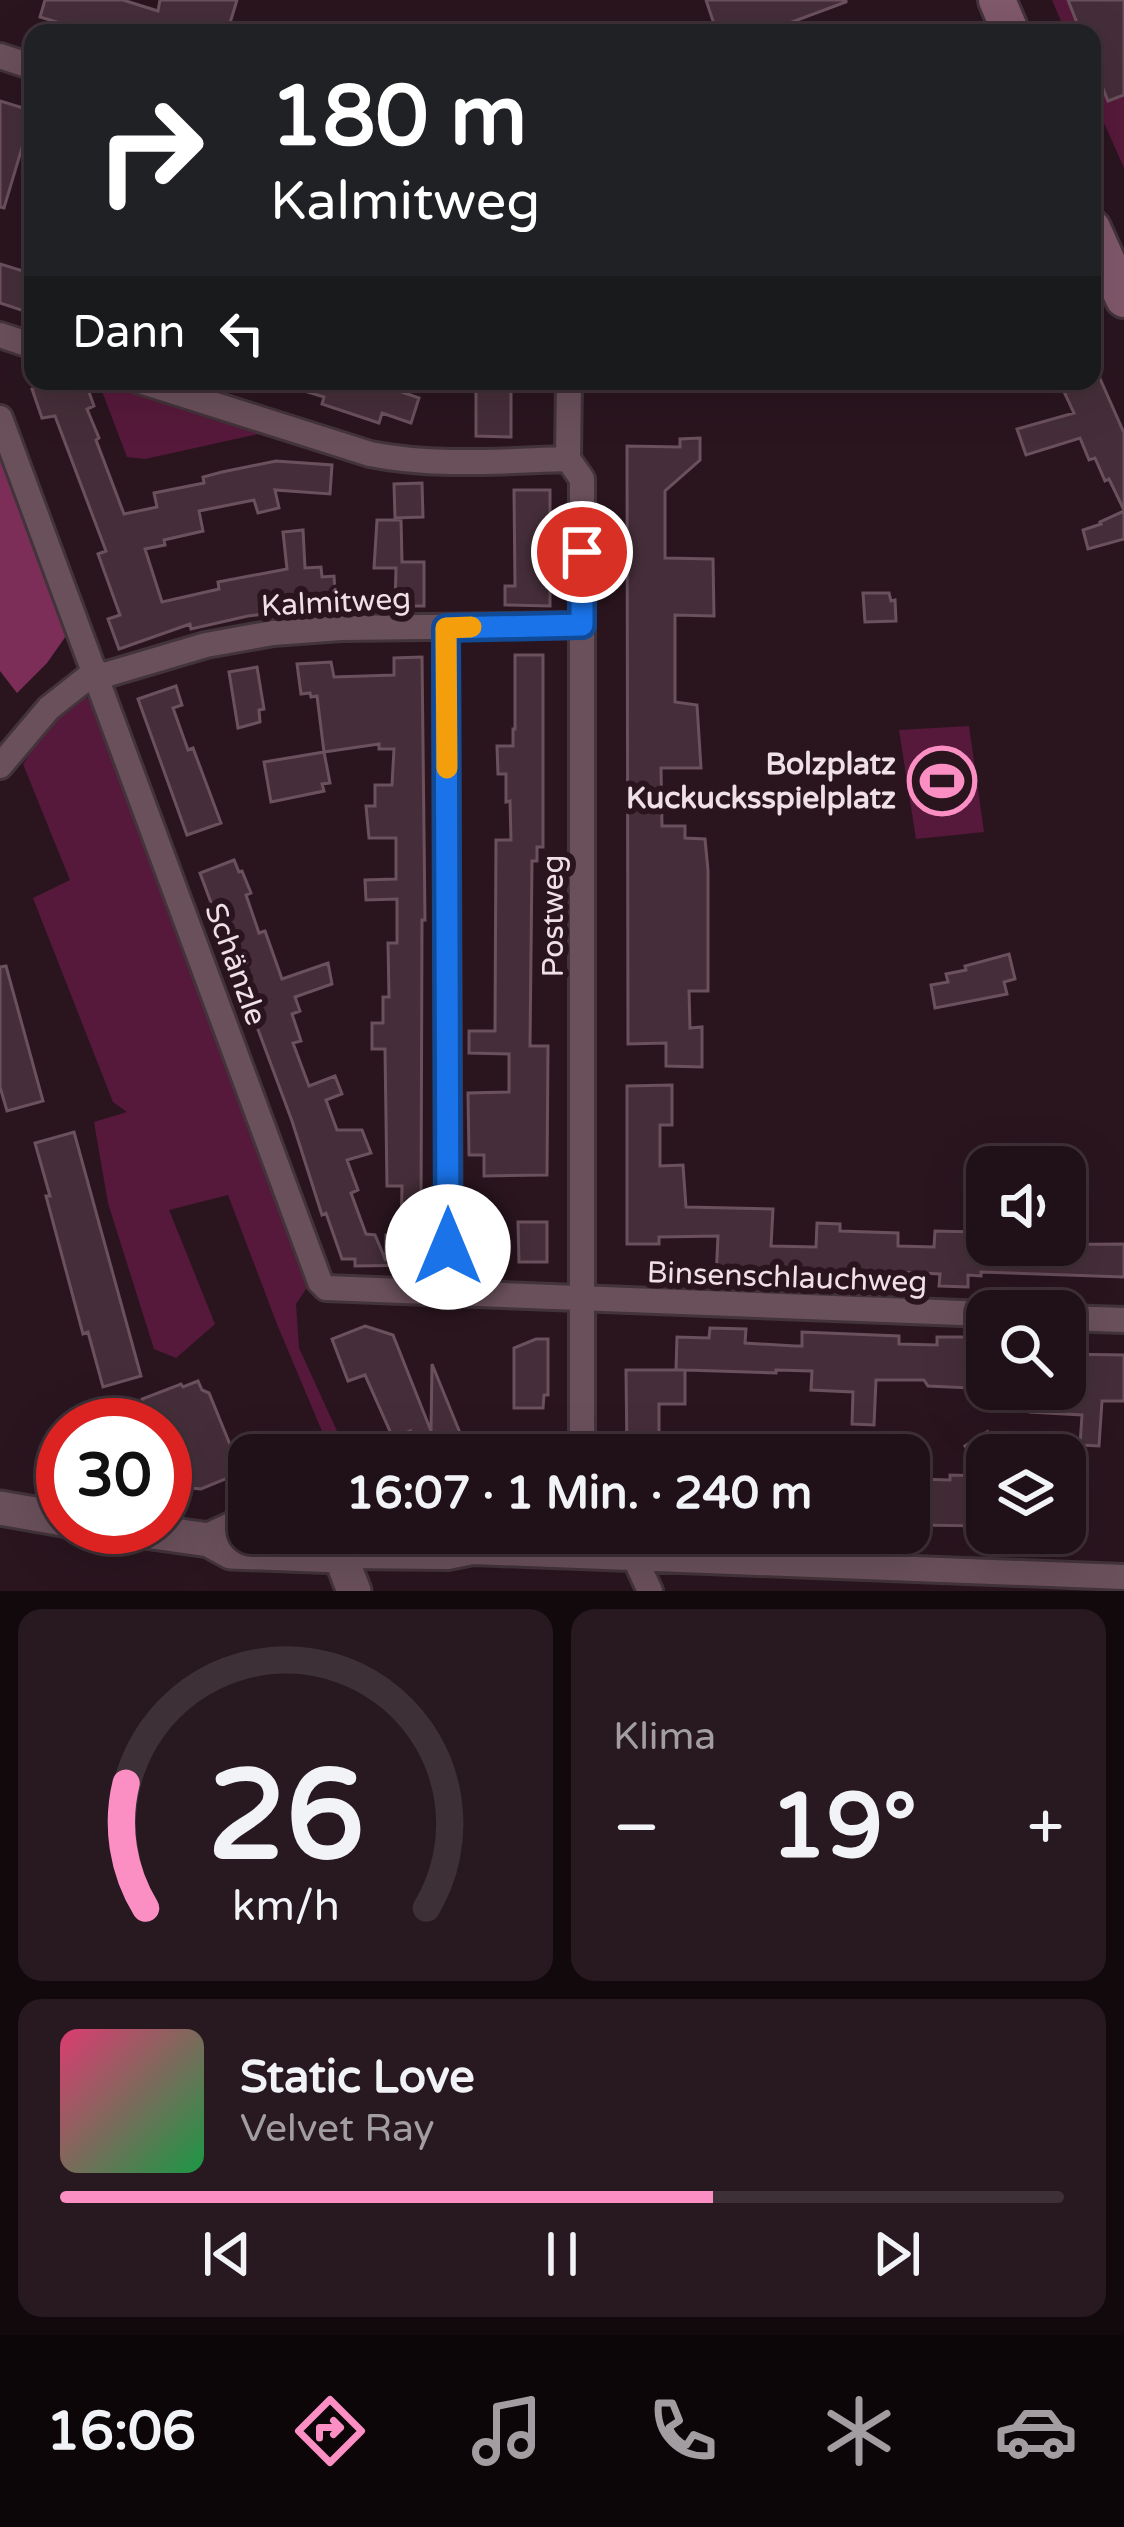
<!DOCTYPE html>
<html lang="de">
<meta charset="utf-8">
<style>
:root{--surface:#201017;--page:#281920;--text:#f1f3f6;--muted:#a29da1;--line:#3d3036;--accent:#fb8fc4}
body{margin:0;font-family:"Varela Round",sans-serif;background:var(--page);color:var(--text);height:100vh;display:flex;flex-direction:column;font-size:45px;white-space:nowrap}
*{box-sizing:border-box;margin:0}
p{font-size:39px;color:var(--muted)}
.icon{flex:none;width:66px;height:66px;fill:none;stroke:currentColor;stroke-width:2;stroke-linecap:round;stroke-linejoin:round}
.map{position:relative;height:1591px;overflow:hidden}
.details{display:flex;flex-direction:column;gap:18px;padding:18px;background:#12090d;flex:1}
.details>*{flex:none}
.hud{position:absolute;left:24px;top:24px;width:1077px;height:366px;border-radius:24px;box-shadow:0 12px 48px #0002,0 0 0 3px var(--line);background:#202124;color:#fff;overflow:hidden}
.buttons{position:absolute;left:966px;top:1146px;display:grid;gap:24px}
.buttons a{display:grid;place-items:center;width:120px;height:120px;border-radius:24px;background:var(--surface);box-shadow:0 12px 48px #0002,0 0 0 3px var(--line);font-size:60px}
.speed{position:absolute;left:36px;top:1398px;display:flex;gap:24px;font-size:60px;font-weight:700;text-align:center}
.speed>*{display:grid;place-content:center;width:156px;height:156px;border-radius:50%;background:var(--surface);box-shadow:0 12px 48px #0002,0 0 0 3px var(--line);line-height:1}
.speed .limit{border:18px solid #d22;background:#fff;color:#111}
.pin{position:absolute;display:grid;place-items:center;width:102px;height:102px;color:#fff;margin:-51px;border:6px solid #fff;border-radius:50%;box-shadow:0 3px 12px #0007}
.me{position:absolute;width:132px;margin:-66px;rotate:0deg;stroke-linejoin:round;filter:drop-shadow(0 0 9px #0008)}
.turn{display:flex;align-items:center;gap:42px;height:252px;padding:0 48px;font-size:54px}
.turn .icon{width:156px;height:156px;stroke-width:2.5}
.turn b{display:block;font-size:84px;line-height:102px}
.then{display:flex;align-items:center;height:114px;padding:0 48px;background:#0003;gap:24px;font-size:45px}
.big{font-size:90px;font-weight:700;line-height:1.1}
.details .widget{flex:1;display:flex;flex-direction:column;justify-content:center;gap:18px;min-width:0;padding:0 42px;border-radius:24px;background:var(--page)}
.details .dial{align-items:center;gap:0}
.dial svg{height:312px;overflow:visible;fill:none;stroke:var(--line);stroke-width:7;stroke-linecap:round;text-anchor:middle}
.dial text{fill:var(--text);stroke:none}
.song{display:flex;align-items:center;gap:36px}
.cover{width:144px;height:144px;border-radius:18px;background:linear-gradient(135deg,hsl(340 70% 55%),hsl(140 70% 35%))}
.played{height:12px;border-radius:6px;background:linear-gradient(90deg,var(--accent) 65%,var(--line) 65%)}
.keys{display:flex;justify-content:space-around;direction:ltr}
.heat{display:flex;justify-content:space-between;align-items:center;font-size:66px;direction:ltr}
.details .tiles{flex:1;display:grid;gap:18px;grid-template-columns:1fr 1fr}
.widget:last-child{grid-column:span 2}
.trip{position:absolute;left:228px;top:1434px;width:702px;height:120px;border-radius:24px;background:var(--surface);box-shadow:0 12px 48px #0002,0 0 0 3px var(--line);font-weight:700;line-height:120px;text-align:center}
.tab-bar{display:flex;height:192px;justify-content:space-around;align-items:center;background:#0d0609;color:var(--muted)}
.tab-bar .icon{width:84px;height:84px}
.tab-bar .on{color:var(--accent)}
.tab-bar b{font-size:54px;color:var(--text)}
.map>svg:first-child{display:block}
</style>
<div class="map">
<svg width="1124" height="1591" viewBox="0 0 1124 1591">
<rect width="100%" height="100%" fill="#2a151f"/>
<path fill="#57193b" d="M1052,0H1124V168L1092,96V33H1066Z
M98,381H113L259,426L258,434L145,459L127,457Z
M83,697L92,699L302,1276L308,1286L296,1304L299,1348L348,1455H332L277,1324L228,1195L169,1210L215,1324L176,1358L154,1349L108,1203L94,1122L127,1112L113,1102L33,898L70,880L23,764C40,739 57,712 83,697Z
M969,726L984,832L916,839L899,730Z"/>
<path fill="#7d2e58" d="M0,441L68,633L47,663L17,693L0,671Z"/>
<path fill="#452e39" stroke="#6b515d" stroke-width="3" d="M45,0H123L158,11L160,0H237L227,33H93L40,17Z
M706,0H846V2L781,26V30L772,33H717Z
M1068,0H1124V95L1108,101L1092,61V33H1081Z
M0,101L33,111L4,208L0,207Z
M0,264L33,274V314L0,303Z
M1098,374L1124,433V510L1109,479L1105,481L1095,458L1089,460L1080,438L1026,455L1017,429L1074,413L1059,381H1092V377Z
M37,381H85L94,406L87,409L99,438L96,440L124,514L157,507L154,493L204,483L203,477L222,472L276,461L332,465L330,494L275,490L279,508L258,513L254,500L199,511L203,531L164,540L165,545L145,549L162,602L219,589L218,582L287,569L283,532L303,530L305,568L321,567L322,577L334,576L336,606L248,616L191,629L190,624L119,649L108,619L120,615L98,554L106,551L55,416L42,418L32,389L39,386Z
M288,381H371L419,398L411,423L382,413L379,423L322,404L324,397L288,386Z
M476,381H511V437L476,436Z
M700,438V460L665,491V558L713,559L714,616L675,615V702L697,705L701,768H661L662,826H685V838L705,839L708,870V991H689L690,1028L702,1027V1067L666,1066V1043L628,1044L627,446L680,447V439Z
M422,483L423,517L395,518L394,484Z
M514,490H550V606L505,605V586H515Z
M1124,511V539L1088,549L1083,530L1101,524L1100,522Z
M377,520H401L402,562H424V606H395L396,568H374Z
M863,593H889L891,601L895,600L896,621L865,622Z
M515,655H543V847H537V861H532L530,1046H548L547,1175L484,1176V1155H469L468,1093L509,1092V1054L469,1053V1031H495L496,840H511L510,801L506,802V774H498L497,746H513V729H515Z
M422,657L425,920H422L421,1212H425V1265L355,1266V1259H342L326,1213L322,1215L292,1121L200,873L234,860L239,872L242,871L251,893L246,895L259,933L265,931L282,979L328,963L332,984L295,997L300,1011L292,1014L301,1041L293,1043L309,1086L335,1076L342,1094L326,1100L337,1130H362L371,1153L347,1160L358,1190L351,1193L366,1234L375,1235L386,1261V1235H401L402,1186H387L385,1049H372V1023H383V997H389L388,943H397V899L366,900L365,880L396,879V838H369L366,806H375V785H392L394,749H379V744L324,752L317,696L311,697L310,693L301,694L297,664L331,662L334,677L394,675V658Z
M257,667L264,709L259,710L260,722L238,728L229,672Z
M176,686L182,705L173,708L188,750L193,748L221,823L187,835L138,699Z
M324,752L330,783L322,784L324,791L271,802L264,762Z
M1009,954L1015,979L1004,982L1007,994L935,1008L931,985L948,982L946,974L966,970L965,966Z
M6,966L43,1101L7,1111L0,1087V967Z
M672,1085V1125H660V1166L683,1165L686,1207L773,1209L771,1246L816,1247L817,1223L840,1224V1231L898,1233V1246L934,1247L935,1231L975,1232L974,1245L1124,1244V1277L981,1272V1276L968,1275V1287L939,1286L940,1274L900,1272L897,1285L804,1280L805,1271L762,1270L761,1280L716,1278L718,1236L659,1237V1244H627V1086Z
M74,1132L141,1376L103,1387L88,1332L83,1334L46,1196H50L35,1143Z
M518,1222H547V1262H519Z
M365,1326L393,1335L431,1431L432,1364L469,1455H408L410,1431L393,1438L365,1375L348,1381L332,1339Z
M710,1328L746,1329L745,1343L795,1346H802V1332L899,1336V1344L937,1345V1337H966V1350L987,1351V1370H980V1376H971V1388L928,1386L924,1380H876L874,1425L852,1424L853,1392L811,1390L812,1371L776,1370V1373L685,1370V1404H659V1455H627L626,1370H685H676L677,1337L709,1338Z
M536,1339H548V1395H544L543,1408H514V1348Z
M1065,1354L1124,1355V1401H1102L1099,1446L1080,1445L1082,1415L1030,1412V1389H1065Z
M198,1381L202,1390L209,1393L231,1447L235,1462L230,1464L235,1475L201,1489L167,1486L168,1463L165,1456V1425H140L147,1413L142,1399L181,1384L183,1387Z
M987,1432V1526L914,1525L915,1479L950,1480V1475L983,1476L965,1446Z"/>
<g fill="none" stroke-linecap="round" stroke-linejoin="round">
<defs>
<path id="minor" d="M0,56L33,67
M0,335L33,346
M140,381L370,454C435,467 501,461 568,459
M569,381L568,459L582,479V1431L586,1455
M0,418L320,1282L326,1288L987,1314
M446,627L449,1294
M98,677L206,645L273,633L341,628L582,625
M0,766L49,708L96,671
M1065,1318L1124,1320
M374,1533L441,1538L473,1552
M623,1533L650,1591
M341,1556L448,1557L473,1552L1124,1577"/>
<path id="tertiary" d="M0,1508L63,1519
M117,1527L209,1540L231,1552L341,1556
M333,1537L354,1591
M209,1540L235,1528H249"/>
<path id="secondary" d="M997,0L1011,33
M1092,228L1124,299"/>
</defs>
<use href="#minor" stroke="#43333a" stroke-width="30"/>
<use href="#tertiary" stroke="#43333a" stroke-width="39"/>
<use href="#secondary" stroke="#43333a" stroke-width="42"/>
<use href="#minor" stroke="#6a505b" stroke-width="24"/>
<use href="#tertiary" stroke="#6a505b" stroke-width="33"/>
<use href="#secondary" stroke="#80596b" stroke-width="36"/>
</g>
<g fill="none" stroke-linecap="round" stroke-linejoin="round">
<defs>
<path id="route" d="M448,1247L446,628L582,625V552"/>
</defs>
<use href="#route" stroke="#114b97" stroke-width="30"/>
<use href="#route" stroke="#1a73e8" stroke-width="21"/>
<path stroke="#f59e0b" stroke-width="21" d="M447,768L446,628L471,627"/>
</g>
<defs>
<symbol id="stadium-ring" viewBox="-11 -11 22 22"><circle r="9.5" fill="#2a151f" stroke="#fb8fc4" stroke-width="1.5"/><path d="M0-5a6.5 5 0 1 0 0 10a6.5 5 0 1 0 0-10ZM-3.5-1.8h7v3.6h-7Z" fill="#fb8fc4"/></symbol>
</defs>
<g fill-rule="evenodd">
<use href="#stadium-ring" x="904" y="743" width="76" height="76"/>
</g>
<g text-anchor="middle" stroke-width="12" stroke-linejoin="round" paint-order="stroke">
<g font-size="30" fill="#efdfe6" stroke="#2a151f">
<text transform="translate(336 602) rotate(-3)" y="10">Kalmitweg</text>
<text transform="translate(553 916) rotate(-90)" y="10">Postweg</text>
<text transform="translate(236 964) rotate(70)" y="10">Schänzle</text>
<text transform="translate(787 1277) rotate(2)" y="10">Binsenschlauchweg</text>
</g>
<g font-size="30" font-weight="bold" fill="#efdfe6" stroke="#2a151f" text-anchor="end">
<text x="896" y="774">Bolzplatz<tspan x="896" dy="34">Kuckucksspielplatz</tspan></text>
</g>
</g>
</svg>
<div class="buttons">
<a><svg class="icon" aria-label="sound" viewBox="0 0 24 24"><path d="M4 9h4l5-4v14l-5-4H4zM17 9q2 3 0 6"/></svg></a>
<a><svg class="icon" aria-label="search" viewBox="0 0 24 24"><circle cx="10" cy="10" r="6"/><path d="M15 15l6 6"/></svg></a>
<a><svg class="icon" aria-label="layers" viewBox="0 0 24 24"><path d="M12 4l9 5-9 5-9-5zM3 14l9 5 9-5"/></svg></a>
</div>
<div class="speed"><div class="limit">30</div></div>
<div class="pin" style="left:582px;top:552px;background:#d93025"><svg class="icon" aria-label="arrive" viewBox="0 0 24 24"><path d="M6 21V4h12l-3 4 3 4H6"/></svg></div>
<svg class="me" style="left:448px;top:1247px" viewBox="-20 -20 40 40"><circle r="19" fill="#fff"/><path d="M0-13L10 11 0 6-10 11z" fill="#1a73e8"/></svg>
<div class="trip">16:07 · 1 Min. · 240 m</div>
<div class="hud">
<div class="turn"><svg class="icon" aria-label="right" viewBox="0 0 24 24"><path d="M7 20v-9h11M14 6l5 5-5 5"/></svg><div><b>180 m</b>Kalmitweg</div></div>
<div class="then">Dann<svg class="icon" aria-label="left" viewBox="0 0 24 24"><path d="M17 20v-9H6M10 6l-5 5 5 5"/></svg></div>
</div>
</div>
<section class="details">
<div class="tiles">
<div class="widget dial"><svg viewBox="0 0 100 80">
<path d="M14 69A42 42 0 1 1 86 69"/>
<path d="M14 69A42 42 0 0 1 9 37" stroke="#fb8fc4"/>
<text x="50" y="56" font-size="32" font-weight="700">26</text>
<text x="50" y="72" font-size="11">km/h</text>
</svg></div>
<div class="widget"><p>Klima</p>
<div class="heat"><a>−</a><b class="big">19°</b><a>+</a></div>
</div>
<div class="widget">
<div class="song"><i class="cover"></i><div><b>Static Love</b><p>Velvet Ray</p></div></div>
<div class="played"></div>
<div class="keys"><svg class="icon" aria-label="previous" viewBox="0 0 24 24"><path d="M18 5L8 12l10 7zM5 5v14"/></svg><svg class="icon" aria-label="pause" viewBox="0 0 24 24"><path d="M8 5v14M16 5v14"/></svg><svg class="icon" aria-label="next" viewBox="0 0 24 24"><path d="M6 5l10 7-10 7zM19 5v14"/></svg></div>
</div>
</div>
</section>
<nav class="tab-bar">
<b>16:06</b>
<svg class="icon on" aria-label="directions" viewBox="0 0 24 24"><path d="M12 3l9 9-9 9-9-9zM9 14v-3h6M13 9l2 2-2 2"/></svg>
<svg class="icon" aria-label="music" viewBox="0 0 24 24"><path d="M9 18V5l10-2v13"/><circle cx="6" cy="18" r="3"/><circle cx="16" cy="16" r="3"/></svg>
<svg class="icon" aria-label="phone" viewBox="0 0 24 24"><path d="M5 4h4l2 5-3 2q2 4 5 5l2-3 5 2v4C11 20 4 13 5 4z"/></svg>
<svg class="icon" aria-label="climate" viewBox="0 0 24 24"><path d="M12 3v18M4 7l16 10M4 17L20 7"/></svg>
<svg class="icon" aria-label="car" viewBox="0 0 24 24"><path d="M5 17H2v-5l4-1 3-4h7l3 4 3 1v5h-3M9 17h6M6 11h13"/><circle cx="7" cy="17" r="2"/><circle cx="17" cy="17" r="2"/></svg>
</nav>
